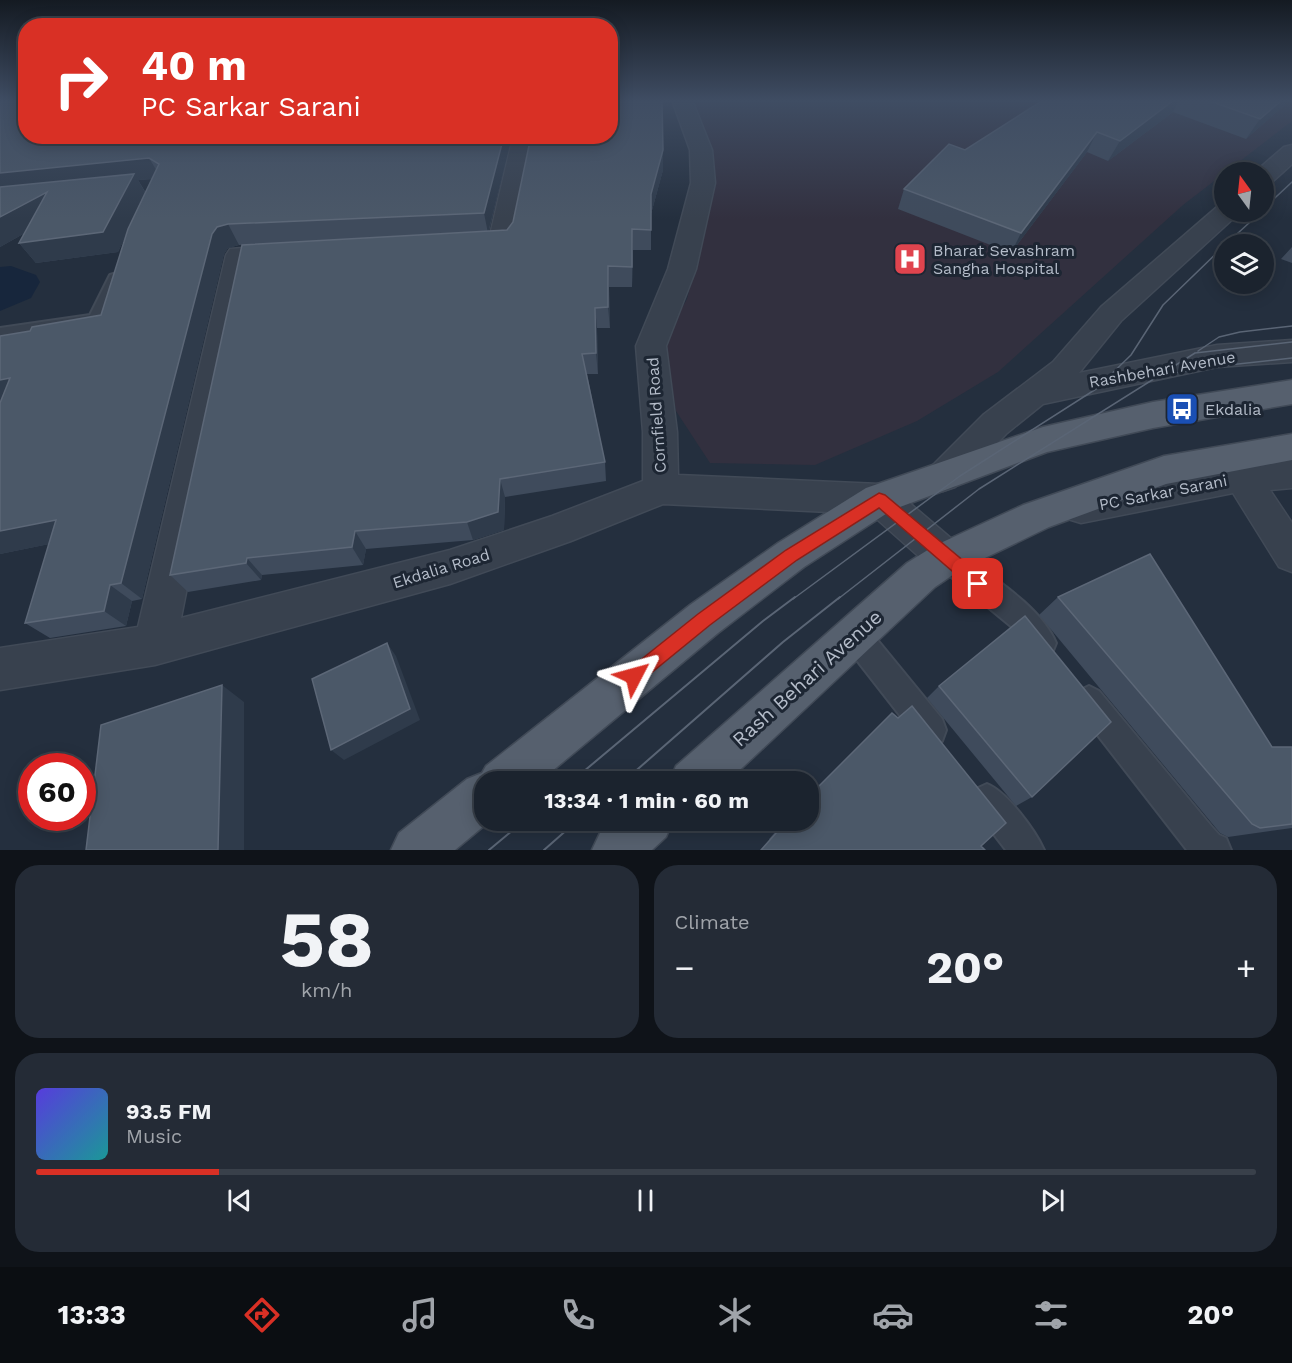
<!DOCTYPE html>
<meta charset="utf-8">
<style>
:root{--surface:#1b232e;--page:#242b36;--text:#f1f3f6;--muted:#a0a4aa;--line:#39404a;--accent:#d93025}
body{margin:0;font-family:"Work Sans",sans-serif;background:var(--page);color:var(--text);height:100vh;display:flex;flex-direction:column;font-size:22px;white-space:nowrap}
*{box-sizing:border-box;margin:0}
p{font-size:20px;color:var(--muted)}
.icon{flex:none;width:33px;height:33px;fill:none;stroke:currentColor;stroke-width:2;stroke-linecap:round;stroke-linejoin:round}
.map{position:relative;height:850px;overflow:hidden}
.details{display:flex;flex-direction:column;gap:15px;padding:15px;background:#0f1319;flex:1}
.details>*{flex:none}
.hud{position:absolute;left:18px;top:18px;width:600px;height:126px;border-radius:24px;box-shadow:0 3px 15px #0003,0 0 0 2px var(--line);background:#d93025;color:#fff;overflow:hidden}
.needle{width:39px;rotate:345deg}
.controls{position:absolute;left:1214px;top:162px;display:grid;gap:12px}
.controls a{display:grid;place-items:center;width:60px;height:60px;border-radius:50%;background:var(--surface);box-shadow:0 3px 15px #0003,0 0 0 2px var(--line);font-size:30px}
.speed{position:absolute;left:18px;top:753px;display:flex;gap:12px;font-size:30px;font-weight:700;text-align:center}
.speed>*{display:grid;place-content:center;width:78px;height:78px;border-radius:50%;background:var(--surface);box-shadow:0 3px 15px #0003,0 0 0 2px var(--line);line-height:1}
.speed .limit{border:9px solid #d22;background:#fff;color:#111}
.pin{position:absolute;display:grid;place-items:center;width:51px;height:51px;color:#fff;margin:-26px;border-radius:12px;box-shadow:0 3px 9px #0006}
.me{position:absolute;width:66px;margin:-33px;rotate:51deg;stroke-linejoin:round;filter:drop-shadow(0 0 4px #0008)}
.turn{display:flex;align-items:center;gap:21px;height:126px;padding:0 24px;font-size:27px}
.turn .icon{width:78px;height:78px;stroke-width:2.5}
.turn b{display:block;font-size:42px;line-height:51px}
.big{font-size:45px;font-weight:700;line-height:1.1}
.details .widget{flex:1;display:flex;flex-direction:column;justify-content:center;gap:9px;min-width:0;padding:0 21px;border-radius:24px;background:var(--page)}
.details .dial{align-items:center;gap:0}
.dial b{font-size:78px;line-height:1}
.song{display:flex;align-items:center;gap:18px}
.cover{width:72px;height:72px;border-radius:9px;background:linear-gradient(135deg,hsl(250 70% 55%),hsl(180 70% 35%))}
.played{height:6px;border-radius:3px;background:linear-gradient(90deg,var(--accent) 15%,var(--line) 15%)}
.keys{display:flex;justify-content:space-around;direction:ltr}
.heat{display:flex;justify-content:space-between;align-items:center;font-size:33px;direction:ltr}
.details .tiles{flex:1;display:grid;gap:15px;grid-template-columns:1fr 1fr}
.widget:last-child{grid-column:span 2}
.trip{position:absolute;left:474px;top:771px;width:345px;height:60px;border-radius:24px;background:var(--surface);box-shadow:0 3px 15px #0003,0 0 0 2px var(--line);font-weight:700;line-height:60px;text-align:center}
.tab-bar{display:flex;height:96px;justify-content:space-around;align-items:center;background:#0b0e12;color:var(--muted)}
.tab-bar .icon{width:42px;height:42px}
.tab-bar .on{color:var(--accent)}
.tab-bar b{font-size:27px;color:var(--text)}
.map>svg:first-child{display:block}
</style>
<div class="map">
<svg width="1292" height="850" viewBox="0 0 1292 850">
<rect width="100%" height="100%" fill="#242f3e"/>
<path fill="#32303f" d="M694,100H1292V121L1183,205L998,372L917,421L815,465L710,463L676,411L664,341L687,299L706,220L712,153Z"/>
<path fill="#17263c" d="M11,266L36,275L40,282L31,298L0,311V267Z"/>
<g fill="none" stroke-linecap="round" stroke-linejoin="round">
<defs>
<path id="service" d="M117,273L124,275L126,279L104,326L0,342V328L90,315L110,275Z
M947,546L956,550C988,575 1040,605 1056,643L1052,653L1042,657L1032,653L1012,627L938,566L934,558L938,550Z
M855,622L865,625L942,719L946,730L942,741L931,745L920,741L845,645L841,635L845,625Z
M1089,686L1099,691L1211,826L1219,835L1226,838L1231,850H1187L1079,711L1074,701L1079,691Z
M987,784C1007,792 1035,830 1044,850H1006L976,811L971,800L976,789Z"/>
<path id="minor" d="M672,100H692L712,150L715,183L696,269L666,346L677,432L678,475L879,484L892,488L960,546L966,558L960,570L947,575L934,570L871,514L663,504L571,541L450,584L155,665L0,690V648L138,627L226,255L230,249L285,245L294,247L298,253L294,259L251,263L181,618L450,550L552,516L643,481V432L636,346L668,269L691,183L690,150Z
M513,136H535L514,242L510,248C494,252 475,254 459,250L455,244L459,238L490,235Z
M1292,145V164L1271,183L1263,185V172H1255L1284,147Z
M1224,205V212H1238L1235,217L1121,321L1079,373L1217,345L1292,340V362L1217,367L1043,404L1007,433L955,487L943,491L931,487L926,477L931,467L983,415L1053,362L1101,307L1217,207Z
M1233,449L1245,453L1251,462L1292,460V488L1270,490L1292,523V572L1279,567L1233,493L1081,523L1068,519L1063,508L1068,497L1081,493L1218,467L1216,463L1221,453Z"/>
<path id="primary" d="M1292,380V404L1153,428L1047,452L892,510L804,567L718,633L539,782H484V820H491L455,850H391L399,833L467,779L482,773L486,766L690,605L778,543L866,488L1043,427L1153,402Z
M1292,434V460L1166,484L1049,527L960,570L935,587L727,782H669L676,766L907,563L934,546L1023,505L1164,456Z
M613,820H673L666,837L652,850H592L600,833Z"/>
</defs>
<use href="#service" stroke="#414a57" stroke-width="4"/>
<use href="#minor" stroke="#414a57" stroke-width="3"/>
<use href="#primary" stroke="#414a57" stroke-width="3"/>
<use href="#service" fill="#38414e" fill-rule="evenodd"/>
<use href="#minor" fill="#38414e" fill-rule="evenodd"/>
<use href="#primary" fill="#56606e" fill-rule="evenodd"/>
<path stroke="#5a6575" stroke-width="1.5" d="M1263,209L1292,182
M1226,244L1261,212
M1198,351L1219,337L1240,332L1292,326
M1164,375L1202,368L1292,358
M793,599L960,476L1096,389L1131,355L1163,305L1224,246
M838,599L979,489L1195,353L1292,342"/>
<path stroke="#5a6575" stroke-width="2" d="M571,782L763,621L795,597
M623,782L783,642L840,597
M489,850L525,820
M544,850L578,820"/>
</g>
<path fill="#3f4b5c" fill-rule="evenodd" d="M0,100H26V136H512L489,231L507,230L663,150V170L651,214V250H633L632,287H609L610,328H597L598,374H587L605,462L606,481L505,497L504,530L473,540L366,549L363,565L262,575L261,580L188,592L170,575L263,244L239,245L228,248L224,254L142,599L132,601L126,626L50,638L25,623L49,544L0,554V336L30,331L101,315L126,235L118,252L36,263L19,243L25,233L0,247ZM153,179L146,193L138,180Z
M1043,100H1290L1246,139L1173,112L1108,161L1087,152L1011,253L898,209L904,189Z
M1292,247V263L1281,259Z
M1058,597L1272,747H1292V828L1228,837L1220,833L1039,615Z
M939,686L1032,797L1016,806L927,698Z
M776,831L981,846L770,840L769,839Z"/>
<path fill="#2f3b4b" d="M1174,100H1179L1173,112L1108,161L1120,141Z
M1282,100H1290L1246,139L1260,119Z
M24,114L26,116V123L22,116Z
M1097,132L1087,152L1011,253L1021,233Z
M504,136H512L488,233L484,213Z
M663,150V170L651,214V194Z
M149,158L161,178L138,180L146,194L118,252L36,263L19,243L130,181L0,195V173Z
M47,192L62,212L0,247V217Z
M228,224L239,245L228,248L224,254L142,599L121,583L212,234L217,227Z
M632,229L633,250L632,287Z
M608,266L609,287L610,328L608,307Z
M595,308L597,328L598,374L596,353Z
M10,378L0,403V380Z
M500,479L505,497L504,530L473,540L467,522Z
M56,520L79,538L0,554V531Z
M355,531L366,549L363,565L352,547Z
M247,558L262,575L261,580L246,563Z
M110,585L132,601L126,626L104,611Z
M387,643L396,656L420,720L344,760L331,750Z
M222,685L244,702V850H218Z"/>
<path fill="#4b5868" stroke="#5c6777" stroke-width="1.5" d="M0,100H26V114L22,116L26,123V136H504L484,213L228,224L217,227L212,234L121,583L110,585L104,611L25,623L56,520L0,531V403L10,378L0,380V336L30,331L32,327L101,315L128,229L159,164L149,158L0,173Z
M610,100L662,101L663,150L651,194V230L632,229V267L608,266V307L595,308L596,353L582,354L605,462L500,479L498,512L467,522L355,531L352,547L247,558L246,563L170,575L242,245L507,230L513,222L531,136H610Z
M1043,100H1174L1120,141L1097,132L1021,233L904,189L949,144L965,150Z
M1207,100H1282L1260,119Z
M134,174L103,232L19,243L47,192L0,217V187Z
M1150,554L1272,747H1292V824L1260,828L1252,824L1058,597Z
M1025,616L1111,722L1032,797L939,686Z
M387,643L410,709L331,750L312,679Z
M222,685L218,850H86L101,725Z
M912,706L1006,823L981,846L985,850H761L777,832L776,831L786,820H808V797L892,713L898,718Z"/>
<linearGradient id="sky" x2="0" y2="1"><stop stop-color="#141a22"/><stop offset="0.46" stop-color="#3f4d63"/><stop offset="1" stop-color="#3f4d63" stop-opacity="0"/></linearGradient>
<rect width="1292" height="219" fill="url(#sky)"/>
<path fill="#d93025" stroke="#8d1f18" stroke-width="1.5" d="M879,493L885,495L984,578L986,584L984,589L978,591L973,589L879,508L797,560L710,625L640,682L634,685L628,682L625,676L628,670L698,614L786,550Z"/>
<defs>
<symbol id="hospital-square" viewBox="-11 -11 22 22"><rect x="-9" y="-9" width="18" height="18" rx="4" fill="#e0444e" stroke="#1d2633"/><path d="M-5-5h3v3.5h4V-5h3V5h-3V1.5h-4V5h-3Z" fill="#fff"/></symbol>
<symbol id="bus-square" viewBox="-11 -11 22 22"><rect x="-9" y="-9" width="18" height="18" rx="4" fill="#1a4fb4" stroke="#1d2633"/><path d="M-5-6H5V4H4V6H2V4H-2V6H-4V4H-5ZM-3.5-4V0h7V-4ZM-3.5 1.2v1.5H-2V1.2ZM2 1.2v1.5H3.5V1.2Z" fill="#fff"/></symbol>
</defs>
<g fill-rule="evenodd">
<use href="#hospital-square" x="891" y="240" width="38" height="38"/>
<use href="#bus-square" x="1163" y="390" width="38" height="38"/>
</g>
<g text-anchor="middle" stroke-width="6" stroke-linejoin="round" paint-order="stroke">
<g font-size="16" fill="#b4bcc9" stroke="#1d2633" text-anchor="start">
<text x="933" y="256">Bharat Sevashram<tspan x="933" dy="18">Sangha Hospital</tspan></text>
<text x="1205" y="415">Ekdalia</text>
</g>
<g font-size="16" fill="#b4bcc9" stroke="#1d2633">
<text transform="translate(1162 369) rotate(-10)" y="6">Rashbehari Avenue</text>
<text transform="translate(656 415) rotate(-94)" y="6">Cornfield Road</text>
<text transform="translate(1163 492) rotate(-11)" y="6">PC Sarkar Sarani</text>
<text transform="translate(441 568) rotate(-17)" y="6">Ekdalia Road</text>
</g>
<g font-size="20" fill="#b4bcc9" stroke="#1d2633">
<text transform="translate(807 678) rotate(-42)" y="7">Rash Behari Avenue</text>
</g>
</g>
</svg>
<div class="controls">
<a><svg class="needle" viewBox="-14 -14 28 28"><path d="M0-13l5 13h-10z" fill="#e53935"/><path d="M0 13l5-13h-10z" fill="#a0a4aa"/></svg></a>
<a><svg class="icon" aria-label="layers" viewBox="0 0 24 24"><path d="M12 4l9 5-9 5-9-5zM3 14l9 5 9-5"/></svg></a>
</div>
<div class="speed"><div class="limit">60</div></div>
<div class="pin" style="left:978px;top:584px;background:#d93025"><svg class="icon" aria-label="arrive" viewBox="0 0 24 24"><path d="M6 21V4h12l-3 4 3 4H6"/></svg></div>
<svg class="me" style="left:634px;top:676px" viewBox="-20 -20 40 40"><path d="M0-17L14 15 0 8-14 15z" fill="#d93025" stroke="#fff" stroke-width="4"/></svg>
<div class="trip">13:34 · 1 min · 60 m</div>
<div class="hud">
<div class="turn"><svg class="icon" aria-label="right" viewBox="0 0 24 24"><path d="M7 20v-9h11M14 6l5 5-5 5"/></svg><div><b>40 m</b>PC Sarkar Sarani</div></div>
</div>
</div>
<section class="details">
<div class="tiles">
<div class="widget dial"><b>58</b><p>km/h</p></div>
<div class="widget"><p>Climate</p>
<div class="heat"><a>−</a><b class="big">20°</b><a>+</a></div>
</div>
<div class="widget">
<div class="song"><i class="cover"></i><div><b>93.5 FM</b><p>Music</p></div></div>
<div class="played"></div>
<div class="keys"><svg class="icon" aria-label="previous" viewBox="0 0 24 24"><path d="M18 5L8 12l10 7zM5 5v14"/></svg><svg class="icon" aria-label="pause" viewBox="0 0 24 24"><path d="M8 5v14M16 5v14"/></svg><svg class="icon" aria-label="next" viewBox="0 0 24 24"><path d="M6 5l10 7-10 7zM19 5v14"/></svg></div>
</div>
</div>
</section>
<nav class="tab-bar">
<b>13:33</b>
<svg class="icon on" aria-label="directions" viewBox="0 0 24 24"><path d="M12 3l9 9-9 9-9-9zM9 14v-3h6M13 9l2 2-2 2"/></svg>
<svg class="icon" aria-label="music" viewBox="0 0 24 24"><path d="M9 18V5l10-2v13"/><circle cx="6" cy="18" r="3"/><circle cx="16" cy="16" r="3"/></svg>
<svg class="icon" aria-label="phone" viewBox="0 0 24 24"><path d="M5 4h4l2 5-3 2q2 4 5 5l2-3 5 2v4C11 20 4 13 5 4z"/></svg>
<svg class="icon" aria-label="climate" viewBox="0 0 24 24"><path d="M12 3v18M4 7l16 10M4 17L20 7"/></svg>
<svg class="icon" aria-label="car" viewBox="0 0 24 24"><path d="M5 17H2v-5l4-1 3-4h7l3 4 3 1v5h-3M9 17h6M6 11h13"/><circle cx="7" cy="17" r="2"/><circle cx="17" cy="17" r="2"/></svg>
<svg class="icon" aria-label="filters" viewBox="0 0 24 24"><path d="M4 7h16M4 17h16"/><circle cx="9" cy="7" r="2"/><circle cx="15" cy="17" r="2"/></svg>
<b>20°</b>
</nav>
